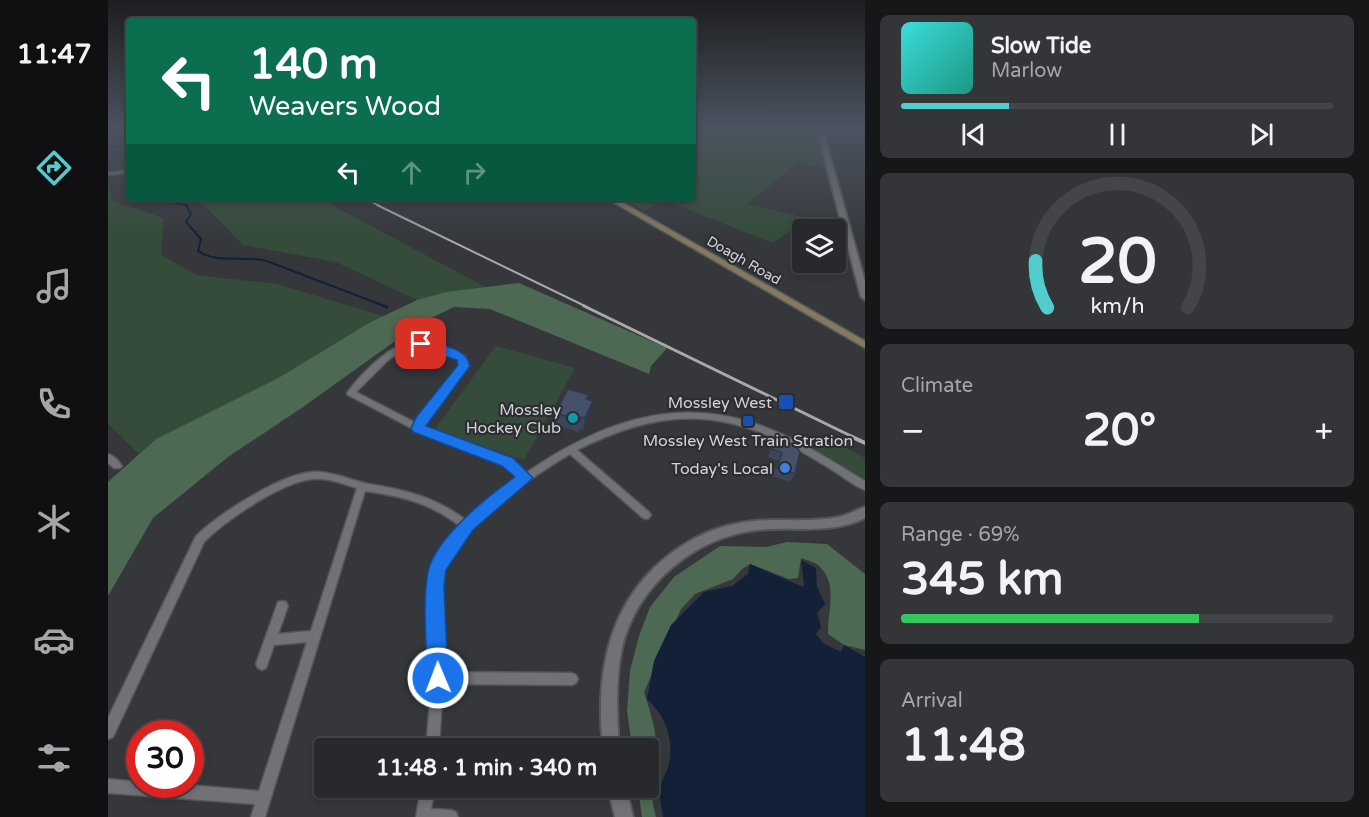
<!DOCTYPE html>
<meta charset="utf-8">
<style>
:root{--surface:#28292c;--page:#343538;--text:#f1f3f6;--muted:#a5a6a9;--line:#444548;--accent:#52cdcf}
body{margin:0;font-family:"Varela Round",sans-serif;background:var(--page);color:var(--text);height:100vh;display:flex;flex-direction:column;font-size:22px;white-space:nowrap}
*{box-sizing:border-box;margin:0}
p{font-size:20px;color:var(--muted)}
.icon{flex:none;width:33px;height:33px;fill:none;stroke:currentColor;stroke-width:2;stroke-linecap:round;stroke-linejoin:round}
.map{position:relative;flex:1;overflow:hidden}
.details{display:flex;flex-direction:column;gap:15px;padding:15px;background:#161718;width:504px}
.details>*{flex:none}
.top-card{position:absolute;left:18px;top:18px;width:570px;height:183px;border-radius:6px;box-shadow:0 3px 9px #0003,0 0 0 2px var(--line);background:#0b6e4f;color:#fff;overflow:hidden}
.controls{position:absolute;left:684px;top:219px;display:grid;gap:12px}
.controls a{display:grid;place-items:center;width:54px;height:54px;border-radius:6px;background:var(--surface);box-shadow:0 3px 9px #0003,0 0 0 2px var(--line);font-size:30px}
.speed{position:absolute;left:18px;top:720px;display:flex;gap:12px;font-size:30px;font-weight:700;text-align:center}
.speed>*{display:grid;place-content:center;width:78px;height:78px;border-radius:50%;background:var(--surface);box-shadow:0 3px 9px #0003,0 0 0 2px var(--line);line-height:1}
.speed .limit{border:9px solid #d22;background:#fff;color:#111}
.pin{position:absolute;display:grid;place-items:center;width:51px;height:51px;color:#fff;margin:-26px;border-radius:12px;box-shadow:0 3px 9px #0006}
.me{position:absolute;width:66px;margin:-33px;rotate:359deg;stroke-linejoin:round;filter:drop-shadow(0 0 4px #0008)}
.turn{display:flex;align-items:center;gap:21px;height:126px;padding:0 24px;font-size:27px}
.turn .icon{width:78px;height:78px;stroke-width:2.5}
.turn b{display:block;font-size:42px;line-height:51px}
.lanes{display:flex;align-items:center;height:57px;padding:0 24px;background:#0003;justify-content:center;gap:30px;direction:ltr}
.lanes .off{opacity:.35}
.big{font-size:45px;font-weight:700;line-height:1.1}
.details .tile{flex:1;display:flex;flex-direction:column;justify-content:center;gap:9px;min-width:0;padding:0 21px;border-radius:9px;background:var(--page)}
.details .dial{align-items:center;gap:0}
.dial svg{height:156px;overflow:visible;fill:none;stroke:var(--line);stroke-width:7;stroke-linecap:round;text-anchor:middle}
.dial text{fill:var(--text);stroke:none}
.song{display:flex;align-items:center;gap:18px}
.cover{width:72px;height:72px;border-radius:9px;background:linear-gradient(135deg,hsl(180 70% 55%),hsl(170 70% 35%))}
.played{height:6px;border-radius:3px;background:linear-gradient(90deg,var(--accent) 25%,var(--line) 25%)}
.keys{display:flex;justify-content:space-around;direction:ltr}
.heat{display:flex;justify-content:space-between;align-items:center;font-size:33px;direction:ltr}
.charge{height:9px;border-radius:4px;background:linear-gradient(90deg,#34c759 69%,var(--line) 0)}
.trip{position:absolute;left:206px;top:738px;width:345px;height:60px;border-radius:6px;background:var(--surface);box-shadow:0 3px 9px #0003,0 0 0 2px var(--line);font-weight:700;line-height:60px;text-align:center}
main{display:flex;flex:1;min-height:0}
.dock{display:flex;flex-direction:column;width:108px;justify-content:space-around;align-items:center;background:#101012;color:var(--muted)}
.dock .icon{width:42px;height:42px}
.dock .selected{color:var(--accent)}
.dock b{font-size:27px;color:var(--text)}
.map>svg:first-child{display:block}
</style>
<main>
<nav class="dock">
<b>11:47</b>
<svg class="icon selected" aria-label="directions" viewBox="0 0 24 24"><path d="M12 3l9 9-9 9-9-9zM9 14v-3h6M13 9l2 2-2 2"/></svg>
<svg class="icon" aria-label="music" viewBox="0 0 24 24"><path d="M9 18V5l10-2v13"/><circle cx="6" cy="18" r="3"/><circle cx="16" cy="16" r="3"/></svg>
<svg class="icon" aria-label="phone" viewBox="0 0 24 24"><path d="M5 4h4l2 5-3 2q2 4 5 5l2-3 5 2v4C11 20 4 13 5 4z"/></svg>
<svg class="icon" aria-label="climate" viewBox="0 0 24 24"><path d="M12 3v18M4 7l16 10M4 17L20 7"/></svg>
<svg class="icon" aria-label="car" viewBox="0 0 24 24"><path d="M5 17H2v-5l4-1 3-4h7l3 4 3 1v5h-3M9 17h6M6 11h13"/><circle cx="7" cy="17" r="2"/><circle cx="17" cy="17" r="2"/></svg>
<svg class="icon" aria-label="filters" viewBox="0 0 24 24"><path d="M4 7h16M4 17h16"/><circle cx="9" cy="7" r="2"/><circle cx="15" cy="17" r="2"/></svg>
</nav>
<div class="map">
<svg width="757" height="817" viewBox="0 0 757 817">
<rect width="100%" height="100%" fill="#35373b"/>
<path fill="#344c39" d="M585,127H707L719,169L689,163L639,204L700,218L665,243L556,200L536,211L514,198H585Z
M0,180L4,201L56,218L53,254L88,275L169,284L276,316L172,377L48,439L31,454L0,424Z
M84,198H211L381,289L338,292L309,300L228,262L135,245L96,205Z
M388,346L467,368L416,460L326,430Z
M714,439L725,441L757,458V479L707,449Z"/>
<path fill="#4e6953" d="M411,283L559,348L543,366L541,374L382,309L346,307L311,324L195,407L120,457L45,518L0,596V482L48,439L172,377L261,323L309,300L338,292Z
M679,542L719,544L757,574V650L736,645L720,634C719,612 731,584 711,566C707,562 698,560 693,558L690,578L681,579L642,564L634,569L625,579L587,594L573,609L536,692C541,708 547,725 548,742C549,770 539,787 548,817H534L530,788H540V748H524L519,711L522,671L531,636L542,607L566,577L612,546L658,547Z"/>
<path fill="#122137" d="M693,560L708,568L709,587L717,604L709,613L713,627L708,634L715,643L733,652L736,645L757,657V817H555C554,808 551,798 552,789C553,781 558,774 560,767C567,741 558,716 539,699L546,661L563,625L596,592L624,586L640,574L642,564L695,587L696,584Z"/>
<g fill="none" stroke-linecap="round" stroke-linejoin="round">
<path stroke="#122137" stroke-width="1.5" d="M0,135L20,127
M0,145L12,148L21,157
M43,198C55,205 68,200 80,206"/>
<path stroke="#122137" stroke-width="2" d="M78,205L83,214L78,222L93,239L90,251C109,264 136,255 159,261L279,307"/>
<path stroke="#122137" stroke-width="3" d="M276,306L279,307"/>
<defs>
<path id="minor" d="M21,170V172L0,175V173Z
M306,341C324,342 341,348 357,356L360,366L318,420L315,427L403,460L418,473C488,425 563,395 648,424C687,437 722,460 757,481V490C747,486 738,479 729,473C715,464 700,455 685,447C606,406 547,411 469,450L541,512L543,515L541,518L538,519L535,518L462,454C424,477 347,527 334,571C326,601 334,641 335,672L464,673L468,675L470,679L468,683L464,685L335,684L331,748H318C320,723 323,699 323,674C323,643 314,598 325,569C330,552 341,539 352,526C320,502 296,497 257,491L157,817H143L147,804L0,793V779L32,782V784H70L151,791L199,642L166,645L158,668L154,670L150,668L148,664L170,602L174,601L178,602L180,606L170,634L203,631L249,488C235,484 222,478 208,479C177,479 118,520 96,542L5,737L0,739V718L88,536C112,513 179,469 212,472C229,473 245,481 261,484C298,490 327,497 358,520L382,499L411,478L397,464L307,430L240,395L239,393C253,374 282,344 306,341ZM302,346C319,344 336,351 351,359L352,366L311,417L308,423L248,392L280,360Z
M0,454C5,455 11,461 14,466L12,468H6L0,463Z
M313,788H327L323,809L343,810L348,812L350,817H308Z"/>
<path id="tertiary" d="M708,127H714L757,282V300L753,297Z
M757,507V518C722,535 687,526 650,530C586,537 529,585 514,648C507,681 509,715 511,748H495C487,674 500,599 565,552C583,539 605,528 627,524C661,516 697,524 731,517C740,515 748,510 757,507Z
M500,788H518L525,817H507Z"/>
<path id="secondary" d="M498,198H507L757,341V348Z"/>
</defs>
<use href="#minor" stroke="#535558" stroke-width="3"/>
<use href="#tertiary" stroke="#535558" stroke-width="4"/>
<use href="#secondary" stroke="#535558" stroke-width="3"/>
<use href="#minor" fill="#707276" fill-rule="evenodd"/>
<use href="#tertiary" fill="#707276" fill-rule="evenodd"/>
<use href="#secondary" fill="#82795e" fill-rule="evenodd"/>
<path stroke="#a7a9ac" stroke-width="1.5" d="M255,198L272,206"/>
<path stroke="#a7a9ac" stroke-width="2" d="M269,205L479,307"/>
<path stroke="#a7a9ac" stroke-width="3" d="M476,306L745,437"/>
<path stroke="#a7a9ac" stroke-width="4" d="M742,436L757,443"/>
</g>
<path fill="#3b455b" d="M480,400L483,413L475,430L472,429L470,432L446,424L447,413Z
M667,438L687,474L682,482L665,476L670,461L660,457Z"/>
<path fill="#30384a" d="M485,401L483,413L475,430L477,418Z"/>
<path fill="#45506a" stroke="#30384a" stroke-width="1.5" d="M460,389L481,395L478,399L485,401L477,418L473,417L472,420L447,413Z
M667,438L687,445L692,452L687,474L669,468L674,453L664,449Z"/>
<linearGradient id="sky" x2="0" y2="1"><stop stop-color="#1d1e20"/><stop offset="0.53" stop-color="#4b5360"/><stop offset="1" stop-color="#4b5360" stop-opacity="0"/></linearGradient>
<rect width="757" height="241" fill="url(#sky)"/>
<path fill="#1a73e8" stroke="#114b97" stroke-width="1.5" d="M313,341C330,345 358,346 362,366L318,426L405,458L425,478L365,530L338,570L336,587L340,678L337,685L330,688L322,685L319,678C319,645 314,603 320,572C327,538 380,496 407,477L394,466L305,432L303,428L309,416L350,365L349,360L309,347L307,344Z"/>
<g fill="#1a4fb4" stroke="#2b2d31" stroke-width="2">
<rect x="670" y="394" width="16" height="16" rx="3"/>
<rect x="634" y="415" width="12" height="12" rx="3"/>
</g>
<circle fill="#0f9aa8" stroke="#2b2d31" stroke-width="2" cx="465" cy="418" r="6"/>
<circle fill="#3f7fe0" stroke="#2b2d31" stroke-width="2" cx="677" cy="468" r="6"/>
<g text-anchor="middle" stroke-width="4.5" stroke-linejoin="round" paint-order="stroke">
<g font-size="14" fill="#d2d3d6" stroke="#2b2d31">
<text transform="translate(636 260) rotate(30)" y="5">Doagh Road</text>
</g>
<g font-size="16" fill="#d2d3d6" stroke="#2b2d31" text-anchor="end">
<text x="664" y="408">Mossley West</text>
<text x="453" y="415">Mossley<tspan x="453" dy="18">Hockey Club</tspan></text>
<text x="640" y="446" text-anchor="middle">Mossley West Train Stration</text>
<text x="665" y="474">Today's Local</text>
</g>
</g>
</svg>
<div class="controls">
<a><svg class="icon" aria-label="layers" viewBox="0 0 24 24"><path d="M12 4l9 5-9 5-9-5zM3 14l9 5 9-5"/></svg></a>
</div>
<div class="speed"><div class="limit">30</div></div>
<div class="pin" style="left:313px;top:344px;background:#d93025"><svg class="icon" aria-label="arrive" viewBox="0 0 24 24"><path d="M6 21V4h12l-3 4 3 4H6"/></svg></div>
<svg class="me" style="left:330px;top:678px" viewBox="-20 -20 40 40"><circle r="17" fill="#1a73e8" stroke="#fff" stroke-width="3"/><path d="M0-11L8 9 0 5-8 9z" fill="#fff"/></svg>
<div class="trip">11:48 · 1 min · 340 m</div>
<div class="top-card">
<div class="turn"><svg class="icon" aria-label="left" viewBox="0 0 24 24"><path d="M17 20v-9H6M10 6l-5 5 5 5"/></svg><div><b>140 m</b>Weavers Wood</div></div>
<div class="lanes"><svg class="icon" aria-label="left" viewBox="0 0 24 24"><path d="M17 20v-9H6M10 6l-5 5 5 5"/></svg><svg class="icon off" aria-label="ahead" viewBox="0 0 24 24"><path d="M12 20V5M6 11l6-6 6 6"/></svg><svg class="icon off" aria-label="right" viewBox="0 0 24 24"><path d="M7 20v-9h11M14 6l5 5-5 5"/></svg></div>
</div>
</div>
<section class="details">
<div class="tile">
<div class="song"><i class="cover"></i><div><b>Slow Tide</b><p>Marlow</p></div></div>
<div class="played"></div>
<div class="keys"><svg class="icon" aria-label="previous" viewBox="0 0 24 24"><path d="M18 5L8 12l10 7zM5 5v14"/></svg><svg class="icon" aria-label="pause" viewBox="0 0 24 24"><path d="M8 5v14M16 5v14"/></svg><svg class="icon" aria-label="next" viewBox="0 0 24 24"><path d="M6 5l10 7-10 7zM19 5v14"/></svg></div>
</div>
<div class="tile dial"><svg viewBox="0 0 100 80">
<path d="M14 69A42 42 0 1 1 86 69"/>
<path d="M14 69A42 42 0 0 1 8 45" stroke="#52cdcf"/>
<text x="50" y="56" font-size="32" font-weight="700">20</text>
<text x="50" y="72" font-size="11">km/h</text>
</svg></div>
<div class="tile"><p>Climate</p>
<div class="heat"><a>−</a><b class="big">20°</b><a>+</a></div>
</div>
<div class="tile"><p>Range · 69%</p><b class="big">345 km</b><div class="charge"></div></div>
<div class="tile"><p>Arrival</p><b class="big">11:48</b></div>
</section>
</main>
